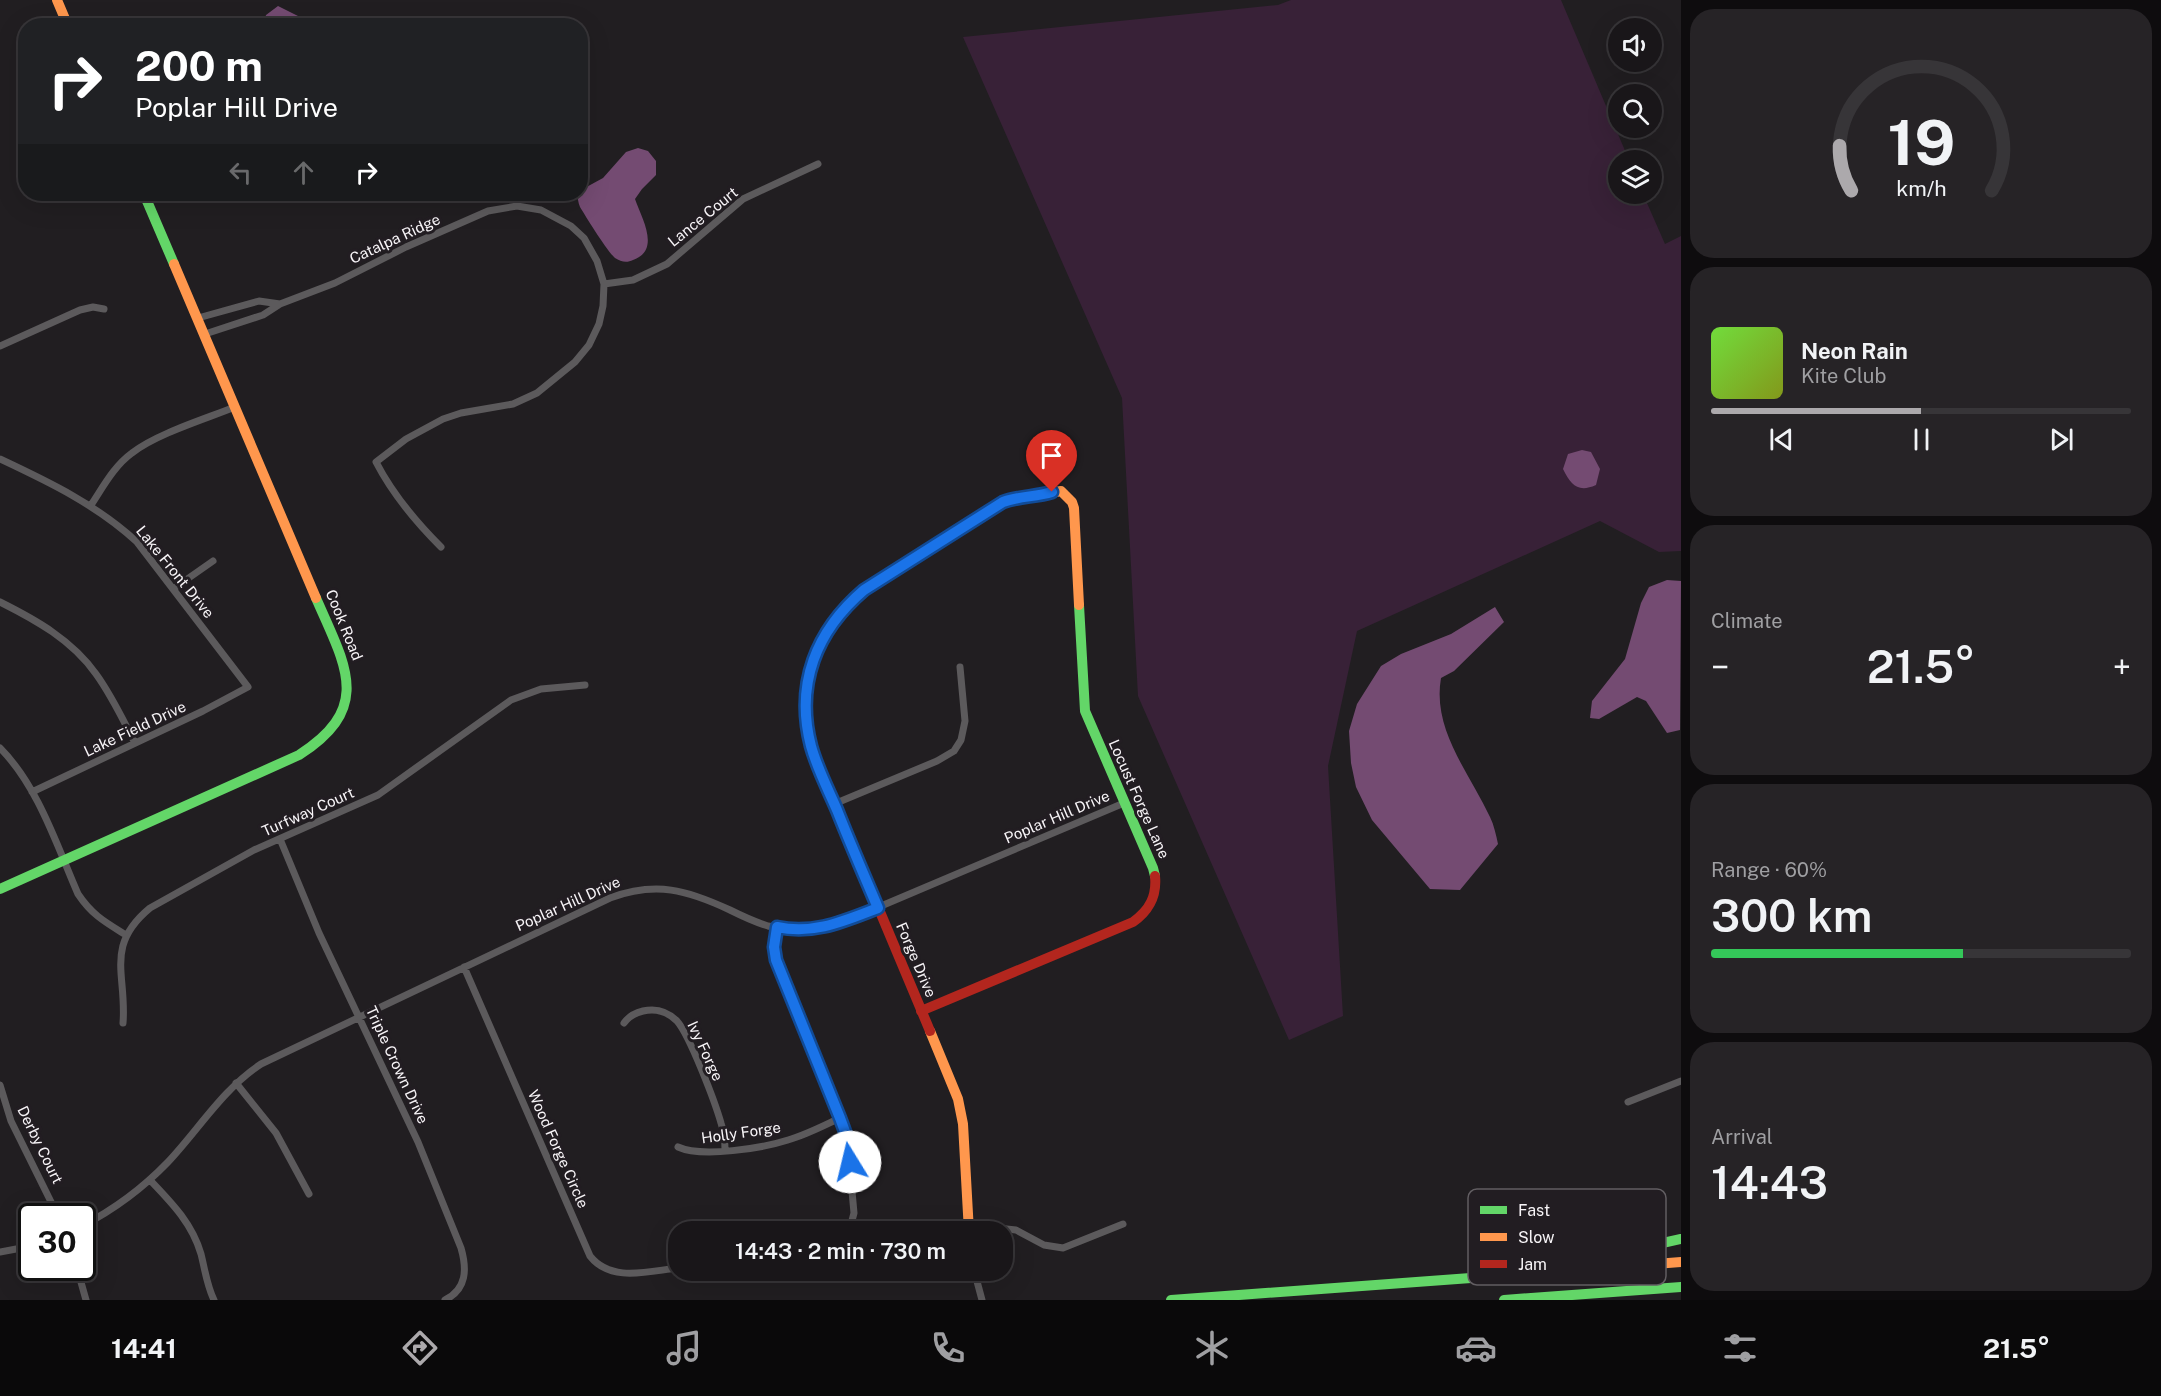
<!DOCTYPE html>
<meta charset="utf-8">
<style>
:root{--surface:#191619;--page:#262326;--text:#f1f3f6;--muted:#9f9fa2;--line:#373538;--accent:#aca9ac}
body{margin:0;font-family:"Public Sans",sans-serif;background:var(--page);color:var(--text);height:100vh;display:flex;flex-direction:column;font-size:22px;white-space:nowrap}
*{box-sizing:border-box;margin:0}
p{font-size:20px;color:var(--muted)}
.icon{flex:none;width:33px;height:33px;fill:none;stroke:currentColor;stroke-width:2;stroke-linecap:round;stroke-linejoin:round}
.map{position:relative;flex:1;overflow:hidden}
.sheet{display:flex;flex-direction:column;gap:9px;padding:9px;background:#0e0c0e;width:480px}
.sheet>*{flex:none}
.hud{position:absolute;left:18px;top:18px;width:570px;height:183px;border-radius:24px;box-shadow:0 6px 24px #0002,0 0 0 2px var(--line);background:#202124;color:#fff;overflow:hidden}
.fabs{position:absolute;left:1608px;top:18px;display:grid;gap:12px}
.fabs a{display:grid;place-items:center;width:54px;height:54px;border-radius:50%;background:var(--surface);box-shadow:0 6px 24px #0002,0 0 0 2px var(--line);font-size:30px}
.speed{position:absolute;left:18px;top:1203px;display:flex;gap:12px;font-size:30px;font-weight:700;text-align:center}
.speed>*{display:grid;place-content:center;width:78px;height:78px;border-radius:50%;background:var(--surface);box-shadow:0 6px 24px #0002,0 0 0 2px var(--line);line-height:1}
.speed .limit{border:3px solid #111;border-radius:9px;background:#fff;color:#111}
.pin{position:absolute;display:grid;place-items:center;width:51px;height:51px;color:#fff;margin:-62px -26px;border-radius:50% 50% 50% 0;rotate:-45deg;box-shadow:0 0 6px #0007}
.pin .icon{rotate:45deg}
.me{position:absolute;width:66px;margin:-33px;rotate:351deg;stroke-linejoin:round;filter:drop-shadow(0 0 4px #0008)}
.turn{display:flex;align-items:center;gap:21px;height:126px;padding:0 18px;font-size:27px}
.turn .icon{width:78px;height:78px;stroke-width:2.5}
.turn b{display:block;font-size:42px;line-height:51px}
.lanes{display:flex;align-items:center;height:57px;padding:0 18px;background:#0003;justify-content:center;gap:30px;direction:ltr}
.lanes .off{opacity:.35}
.big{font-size:45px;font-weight:600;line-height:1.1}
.sheet .tile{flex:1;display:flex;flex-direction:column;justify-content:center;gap:9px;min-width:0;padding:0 21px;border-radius:24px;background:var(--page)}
.sheet .dial{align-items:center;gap:0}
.dial svg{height:156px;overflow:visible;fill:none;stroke:var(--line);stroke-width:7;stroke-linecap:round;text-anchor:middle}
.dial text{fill:var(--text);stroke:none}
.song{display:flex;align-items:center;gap:18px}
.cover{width:72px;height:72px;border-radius:9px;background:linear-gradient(135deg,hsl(100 70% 55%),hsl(70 70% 35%))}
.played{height:6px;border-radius:3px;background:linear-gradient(90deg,var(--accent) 50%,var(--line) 50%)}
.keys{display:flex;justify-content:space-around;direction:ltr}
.heat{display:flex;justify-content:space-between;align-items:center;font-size:33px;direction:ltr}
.charge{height:9px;border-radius:4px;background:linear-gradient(90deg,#34c759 60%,var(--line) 0)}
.trip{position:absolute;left:668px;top:1221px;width:345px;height:60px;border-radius:24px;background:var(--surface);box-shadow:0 6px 24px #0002,0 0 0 2px var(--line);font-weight:600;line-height:60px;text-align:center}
.dock{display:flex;height:96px;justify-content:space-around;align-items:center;background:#0a090a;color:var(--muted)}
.dock .icon{width:42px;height:42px}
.dock .active{color:var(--accent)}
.dock b{font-size:27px;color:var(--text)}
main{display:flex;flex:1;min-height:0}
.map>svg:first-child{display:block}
</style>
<main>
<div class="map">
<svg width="1681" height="1300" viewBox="0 0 1681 1300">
<rect width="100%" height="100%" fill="#211e21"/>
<path fill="#382137" d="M1291,0H1561L1629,160H1618V194H1643L1665,244L1681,236V551L1659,552L1600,521L1357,631L1328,766L1343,1016L1289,1040L1138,696L1122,398L963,37L1278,5Z"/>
<path fill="#744b72" d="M278,6L300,17L303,25H263L266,15Z
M638,148L648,151L656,161V175L642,189L635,199C642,219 661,250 633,260C627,263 621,262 615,258C607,251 586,217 580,207C578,203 578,198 577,194H580L581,190L603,178L626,152Z
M1582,450L1591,452L1600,469L1596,485C1578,493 1571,485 1563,469L1568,454Z
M1667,580L1681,581L1680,730L1667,733L1646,701L1637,697L1599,719L1590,718L1592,701L1625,659L1641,603L1649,587Z
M1495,607L1504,622L1454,671L1441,678C1432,730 1469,772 1490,817C1494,825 1496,835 1498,844L1460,890L1430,889L1372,820L1356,787L1351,763L1349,731L1357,704L1381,666L1401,654L1451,634Z"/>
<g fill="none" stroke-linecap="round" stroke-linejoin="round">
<path stroke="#5c5a5c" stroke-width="7" d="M604,284L633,280L667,264L743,199L818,164
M198,318L259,301L280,304
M205,334L263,315L280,304L335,283L406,247L488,211L517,206L541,210L571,226L584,238L597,261L604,284L603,306L599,324L589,345L575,362L537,393L513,404L461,413L443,419L406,439L376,462C393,495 415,521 441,547
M0,346L80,310L93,307L104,309
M0,459C49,482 97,505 137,542L248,687L203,711L32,792
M91,505C103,487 114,466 132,453C156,434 205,419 235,407
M173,589L213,561
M0,602C36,620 72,640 96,674C112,696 123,720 135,743
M0,748C38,786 57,846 78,894C92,915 105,922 126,935
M834,804L937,761L954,751L961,740L965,721L960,667
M280,839L319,933L418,1142L461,1248C467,1269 467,1289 445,1300
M778,927L774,947L778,966L847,1137L854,1213L849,1232
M464,967L590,1256C611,1283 649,1271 678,1268
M123,1023C127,975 104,946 150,908L254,850L378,795L511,700L541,689L585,685
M624,1023C629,1016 635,1013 643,1011C656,1008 667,1011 677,1021C690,1036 715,1102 721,1123C724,1132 725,1141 725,1150
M236,1083L276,1133L309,1194
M0,1085L11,1121L58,1216
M1628,1102L1681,1081
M678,1147C702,1158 763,1148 788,1140C806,1135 823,1126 840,1118
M150,1180C171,1202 192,1223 201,1254C205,1270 207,1286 214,1300
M82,1226C115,1209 143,1188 168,1162C199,1129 223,1089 261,1064L610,898C656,881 687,890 730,910C742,916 755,922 768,926C793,932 817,930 841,923L1124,803
M980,1232L997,1228L1016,1230L1044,1245L1063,1248L1123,1224
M0,1252L32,1246
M77,1268L86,1300
M974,1270L982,1300"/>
<path stroke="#63d668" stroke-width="10" d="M144,194L174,264
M1079,605L1085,711L1153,868L1155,876
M816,759C808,737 806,714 808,691C814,610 878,581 938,542
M0,889L299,755C374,707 345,665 316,598
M1511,1266L1618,1253L1681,1239
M1171,1300L1579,1270
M1504,1300L1681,1287"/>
<path stroke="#ff974d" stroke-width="10" d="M57,0L68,26
M174,264L316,598
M938,542L1003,502C1022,496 1042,495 1061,491L1072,502L1074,508L1079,605
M930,1031L958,1099L963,1124L969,1232
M1579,1270L1681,1262"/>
<path stroke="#b3261e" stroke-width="10" d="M816,759L930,1031
M921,1011L1133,922C1150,910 1157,896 1155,876"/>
</g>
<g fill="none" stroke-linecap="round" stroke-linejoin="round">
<defs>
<path id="route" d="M850,1162L847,1137L840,1118L776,960L774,947L777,927C814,935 844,921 878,908C864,875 850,843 837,810C828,789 817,768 811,746C795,684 816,631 864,590L1003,502C1019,496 1036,497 1052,492"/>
</defs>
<use href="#route" stroke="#114b97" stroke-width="15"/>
<use href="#route" stroke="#1a73e8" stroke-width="10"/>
</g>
<g text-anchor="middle" stroke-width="6" stroke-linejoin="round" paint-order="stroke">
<g font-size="15" fill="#f7f4f7" stroke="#221d22">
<text transform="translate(703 217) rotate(-39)" y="5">Lance Court</text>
<text transform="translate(395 239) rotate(-25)" y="5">Catalpa Ridge</text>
<text transform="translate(175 572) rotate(51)" y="5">Lake Front Drive</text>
<text transform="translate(344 625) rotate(68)" y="5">Cook Road</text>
<text transform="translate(135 729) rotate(-25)" y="5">Lake Field Drive</text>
<text transform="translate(1139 799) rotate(66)" y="5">Locust Forge Lane</text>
<text transform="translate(308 812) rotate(-24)" y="5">Turfway Court</text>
<text transform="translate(1057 817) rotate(-23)" y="5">Poplar Hill Drive</text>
<text transform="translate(568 904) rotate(-24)" y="5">Poplar Hill Drive</text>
<text transform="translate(916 960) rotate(67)" y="5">Forge Drive</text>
<text transform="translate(705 1051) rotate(65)" y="5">Ivy Forge</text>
<text transform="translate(397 1065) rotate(65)" y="5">Triple Crown Drive</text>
<text transform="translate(741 1133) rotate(-8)" y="5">Holly Forge</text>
<text transform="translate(40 1145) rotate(64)" y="5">Derby Court</text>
<text transform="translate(558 1149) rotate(66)" y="5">Wood Forge Circle</text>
</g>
</g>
<rect x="1468" y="1189" width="198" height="96" rx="9" fill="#221d22" stroke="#625e62" stroke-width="1.5"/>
<rect x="1480" y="1206" width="27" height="8" fill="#63d668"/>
<rect x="1480" y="1233" width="27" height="8" fill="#ff974d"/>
<rect x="1480" y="1260" width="27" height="8" fill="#b3261e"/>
<g font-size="16" fill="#f7f4f7">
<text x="1518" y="1216">Fast</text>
<text x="1518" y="1243">Slow</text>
<text x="1518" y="1270">Jam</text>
</g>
</svg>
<div class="fabs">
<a><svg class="icon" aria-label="sound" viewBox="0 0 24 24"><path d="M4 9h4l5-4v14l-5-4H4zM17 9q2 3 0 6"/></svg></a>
<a><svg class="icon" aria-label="search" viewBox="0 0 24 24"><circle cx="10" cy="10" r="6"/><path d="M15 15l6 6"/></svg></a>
<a><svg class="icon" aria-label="layers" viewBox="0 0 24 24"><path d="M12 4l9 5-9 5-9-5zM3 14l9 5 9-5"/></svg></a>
</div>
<div class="speed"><div class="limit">30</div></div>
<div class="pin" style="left:1052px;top:492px;background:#d93025"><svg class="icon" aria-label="arrive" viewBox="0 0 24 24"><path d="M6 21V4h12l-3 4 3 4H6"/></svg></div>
<svg class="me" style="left:850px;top:1162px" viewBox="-20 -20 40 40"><circle r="19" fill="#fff"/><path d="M0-13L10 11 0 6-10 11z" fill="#1a73e8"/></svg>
<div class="trip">14:43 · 2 min · 730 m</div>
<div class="hud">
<div class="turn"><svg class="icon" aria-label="right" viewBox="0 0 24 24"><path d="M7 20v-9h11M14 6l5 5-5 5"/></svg><div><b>200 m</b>Poplar Hill Drive</div></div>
<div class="lanes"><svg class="icon off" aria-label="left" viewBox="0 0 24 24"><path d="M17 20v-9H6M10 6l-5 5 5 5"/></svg><svg class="icon off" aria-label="ahead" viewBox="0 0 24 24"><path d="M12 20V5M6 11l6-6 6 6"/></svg><svg class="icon" aria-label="right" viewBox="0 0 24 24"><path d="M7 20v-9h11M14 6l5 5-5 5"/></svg></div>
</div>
</div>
<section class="sheet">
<div class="tile dial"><svg viewBox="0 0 100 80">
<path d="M14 69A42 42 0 1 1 86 69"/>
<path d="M14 69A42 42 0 0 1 8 46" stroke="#aca9ac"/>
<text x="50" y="56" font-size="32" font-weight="700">19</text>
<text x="50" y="72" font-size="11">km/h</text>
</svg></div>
<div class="tile">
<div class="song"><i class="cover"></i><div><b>Neon Rain</b><p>Kite Club</p></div></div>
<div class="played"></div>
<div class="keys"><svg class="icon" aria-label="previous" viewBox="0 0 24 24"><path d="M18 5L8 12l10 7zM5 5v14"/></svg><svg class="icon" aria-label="pause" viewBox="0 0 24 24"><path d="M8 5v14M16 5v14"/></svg><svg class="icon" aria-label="next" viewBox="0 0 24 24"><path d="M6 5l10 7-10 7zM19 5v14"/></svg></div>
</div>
<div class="tile"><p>Climate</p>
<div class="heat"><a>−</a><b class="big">21.5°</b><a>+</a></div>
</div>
<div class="tile"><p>Range · 60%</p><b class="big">300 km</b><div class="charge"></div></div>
<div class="tile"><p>Arrival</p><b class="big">14:43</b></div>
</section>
</main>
<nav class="dock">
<b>14:41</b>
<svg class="icon active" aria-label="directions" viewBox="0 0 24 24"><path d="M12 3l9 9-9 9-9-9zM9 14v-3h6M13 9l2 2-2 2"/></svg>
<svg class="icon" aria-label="music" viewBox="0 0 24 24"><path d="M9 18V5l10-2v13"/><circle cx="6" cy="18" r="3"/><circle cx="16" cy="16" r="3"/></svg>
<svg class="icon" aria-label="phone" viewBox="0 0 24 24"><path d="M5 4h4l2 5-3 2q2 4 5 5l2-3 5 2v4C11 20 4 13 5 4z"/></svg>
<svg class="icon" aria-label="climate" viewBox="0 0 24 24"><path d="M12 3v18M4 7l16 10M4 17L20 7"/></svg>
<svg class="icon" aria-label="car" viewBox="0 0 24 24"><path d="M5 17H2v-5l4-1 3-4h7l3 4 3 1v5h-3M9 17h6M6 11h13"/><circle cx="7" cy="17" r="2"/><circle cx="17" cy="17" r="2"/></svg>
<svg class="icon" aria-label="filters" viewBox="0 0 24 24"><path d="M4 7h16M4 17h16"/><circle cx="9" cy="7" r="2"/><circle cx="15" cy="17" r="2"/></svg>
<b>21.5°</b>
</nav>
